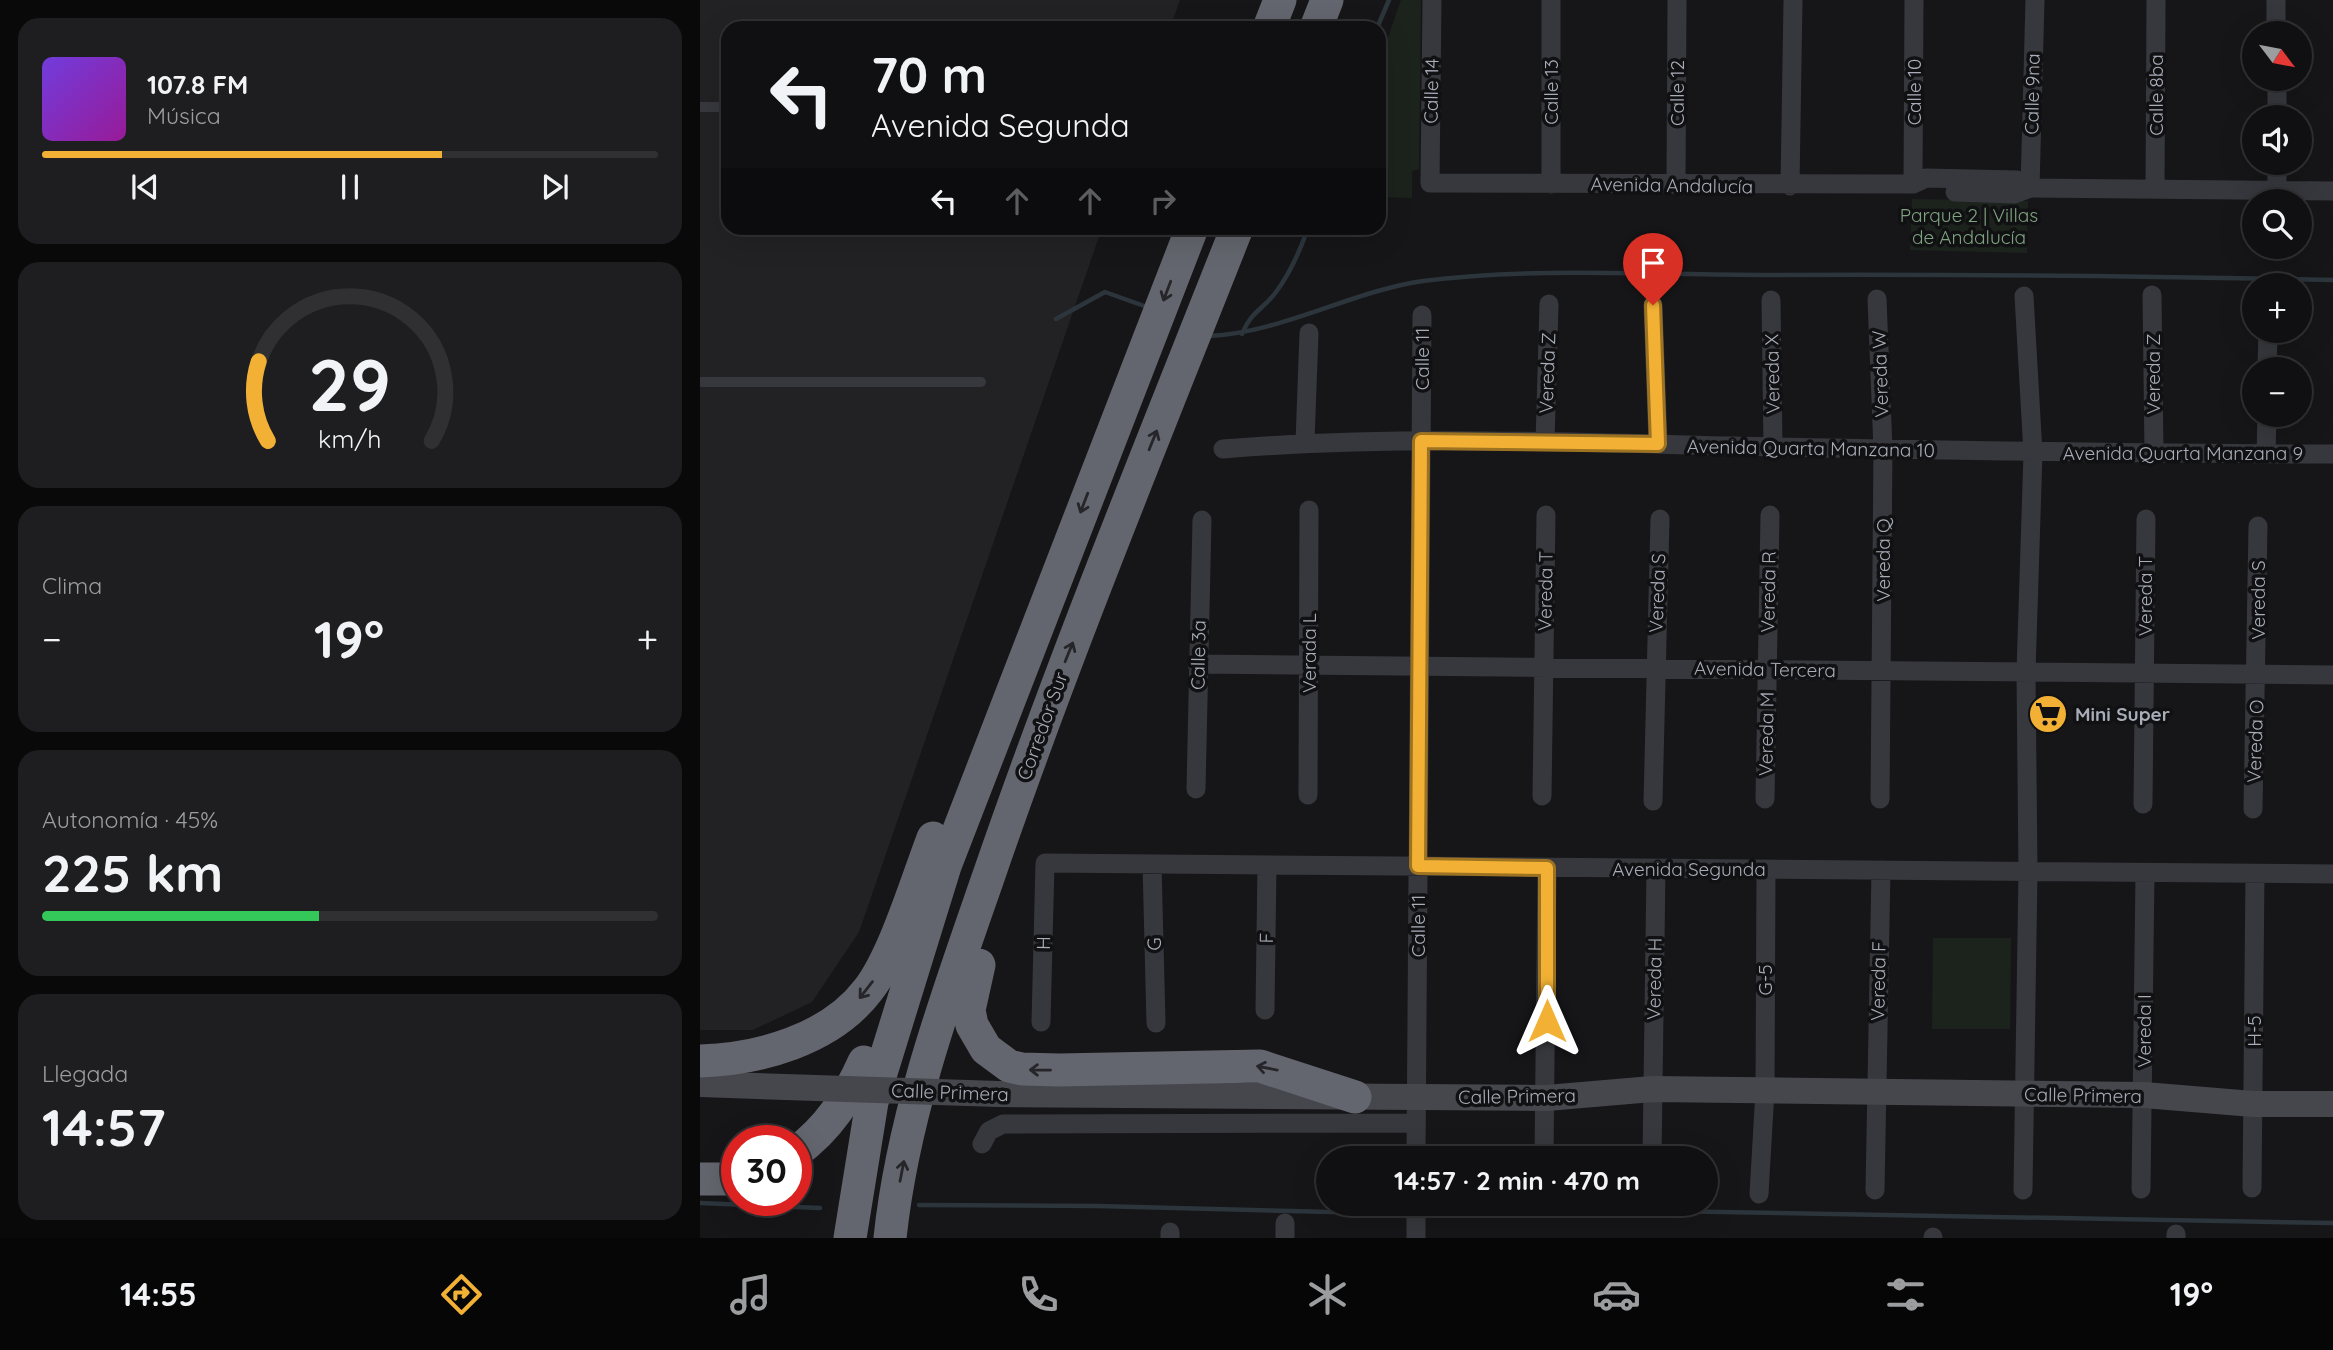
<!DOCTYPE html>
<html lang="es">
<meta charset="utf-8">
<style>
:root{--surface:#101012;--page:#1e1e20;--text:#f1f3f6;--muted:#9c9d9f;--line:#303032;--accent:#f2b134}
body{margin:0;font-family:Quicksand,sans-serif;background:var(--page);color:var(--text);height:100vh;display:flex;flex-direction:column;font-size:26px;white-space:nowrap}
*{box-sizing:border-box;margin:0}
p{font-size:23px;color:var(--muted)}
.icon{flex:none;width:38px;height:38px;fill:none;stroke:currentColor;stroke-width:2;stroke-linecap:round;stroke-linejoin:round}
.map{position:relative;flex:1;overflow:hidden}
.drawer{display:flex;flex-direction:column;gap:18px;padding:18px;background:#09090a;width:700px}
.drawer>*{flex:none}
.guide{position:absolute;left:21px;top:21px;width:665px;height:214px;border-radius:21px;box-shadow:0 7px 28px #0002,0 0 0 2px var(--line);background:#101012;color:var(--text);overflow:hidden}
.needle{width:46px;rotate:122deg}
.buttons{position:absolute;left:1542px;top:21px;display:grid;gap:14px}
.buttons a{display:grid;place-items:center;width:70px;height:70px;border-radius:50%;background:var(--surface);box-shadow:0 7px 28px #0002,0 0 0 2px var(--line);font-size:35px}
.speed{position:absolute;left:21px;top:1125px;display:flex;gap:14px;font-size:35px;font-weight:700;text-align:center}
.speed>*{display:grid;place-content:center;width:91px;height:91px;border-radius:50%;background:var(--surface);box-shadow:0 7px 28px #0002,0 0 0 2px var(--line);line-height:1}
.speed .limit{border:10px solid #d22;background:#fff;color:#111}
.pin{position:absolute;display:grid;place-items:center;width:60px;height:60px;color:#fff;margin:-72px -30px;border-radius:50% 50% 50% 0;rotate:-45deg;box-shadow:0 0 7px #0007}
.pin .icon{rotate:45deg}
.me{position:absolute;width:77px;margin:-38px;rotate:0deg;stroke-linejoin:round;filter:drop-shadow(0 0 5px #0008)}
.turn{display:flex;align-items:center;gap:24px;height:147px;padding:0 35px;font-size:32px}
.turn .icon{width:91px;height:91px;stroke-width:2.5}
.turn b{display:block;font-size:49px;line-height:60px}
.lanes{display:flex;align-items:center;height:66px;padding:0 35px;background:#0003;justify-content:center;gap:35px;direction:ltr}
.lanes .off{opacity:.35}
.big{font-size:52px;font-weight:700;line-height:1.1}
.drawer .tile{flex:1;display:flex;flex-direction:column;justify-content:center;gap:10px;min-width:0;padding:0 24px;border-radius:21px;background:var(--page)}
.drawer .dial{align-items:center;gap:0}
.dial svg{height:182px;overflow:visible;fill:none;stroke:var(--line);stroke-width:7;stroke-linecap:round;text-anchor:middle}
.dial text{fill:var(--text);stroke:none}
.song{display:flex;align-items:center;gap:21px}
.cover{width:84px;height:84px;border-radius:10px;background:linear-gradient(135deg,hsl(260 70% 55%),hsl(300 70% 35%))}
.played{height:7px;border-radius:4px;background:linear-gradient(90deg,var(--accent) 65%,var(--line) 65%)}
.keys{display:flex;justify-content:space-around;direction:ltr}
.heat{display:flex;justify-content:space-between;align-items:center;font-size:38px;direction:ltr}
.charge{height:10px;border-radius:5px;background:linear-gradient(90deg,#34c759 45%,var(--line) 0)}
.trip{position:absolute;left:616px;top:1146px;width:402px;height:70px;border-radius:35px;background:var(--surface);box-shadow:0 7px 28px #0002,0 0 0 2px var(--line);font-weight:700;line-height:70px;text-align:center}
.tabs{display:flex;height:112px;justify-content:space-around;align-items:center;background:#060607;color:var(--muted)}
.tabs .icon{width:49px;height:49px}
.tabs .active{color:var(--accent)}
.tabs b{font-size:32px;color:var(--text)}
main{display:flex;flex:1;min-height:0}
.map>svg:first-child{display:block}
</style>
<main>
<section class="drawer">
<div class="tile">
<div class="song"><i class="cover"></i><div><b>107.8 FM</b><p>Música</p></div></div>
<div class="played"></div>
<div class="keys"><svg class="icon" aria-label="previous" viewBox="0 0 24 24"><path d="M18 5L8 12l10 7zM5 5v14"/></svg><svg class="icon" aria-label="pause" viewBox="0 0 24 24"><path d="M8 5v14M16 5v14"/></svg><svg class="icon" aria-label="next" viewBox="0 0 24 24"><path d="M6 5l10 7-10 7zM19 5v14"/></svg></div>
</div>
<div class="tile dial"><svg viewBox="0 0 100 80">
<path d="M14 69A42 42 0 1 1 86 69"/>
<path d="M14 69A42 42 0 0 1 10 34" stroke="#f2b134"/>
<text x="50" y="56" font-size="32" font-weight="700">29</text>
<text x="50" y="72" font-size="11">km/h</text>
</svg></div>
<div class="tile"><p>Clima</p>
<div class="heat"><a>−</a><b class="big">19°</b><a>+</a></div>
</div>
<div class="tile"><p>Autonomía · 45%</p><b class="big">225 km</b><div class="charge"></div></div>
<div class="tile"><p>Llegada</p><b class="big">14:57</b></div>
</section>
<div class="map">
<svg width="1633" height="1238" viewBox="0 0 1633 1238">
<rect width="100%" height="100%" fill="#161618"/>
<path fill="#222225" d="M0,0H480L470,28H28V228H402L159,932L112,1002L53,1030H0Z"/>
<path fill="#1c231d" d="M701,0H721L719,169L712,171V198L679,197V63Z
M1212,199L1328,201L1327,253L1210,250Z
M1233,938H1311L1310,1029H1232Z"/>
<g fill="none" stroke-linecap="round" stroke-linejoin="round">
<path stroke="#2c353c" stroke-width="4.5" d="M677,28L689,0
M356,319L405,292L447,307
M542,334C551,311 563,310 576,292C591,272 600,251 608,228
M509,336C581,333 652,291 723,281C836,267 951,275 1064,275C1254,274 1443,276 1633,280
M0,1203L120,1208
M219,1205L397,1206L712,1214
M721,1215L962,1211L1633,1223"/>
<path stroke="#37383d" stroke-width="10" d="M0,107H28
M0,382H281"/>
<path stroke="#37383d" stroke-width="19" d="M732,0L730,183L1213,184L1226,178L1317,180L1330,188
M851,0V184
M1576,0V33
M1577,79V117
M1213,184L1214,0
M976,185L977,0
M1090,186L1093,0
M1330,188L1335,0
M1455,189L1456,0
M1255,192L1314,194L1330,188L1633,191
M1577,192V163
M1452,295L1454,453
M1177,299L1183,449L1180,799
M1071,300L1073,447
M953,305L958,444
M1567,369L1568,331
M605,442L609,333
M845,442L849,304
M523,449C692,435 862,442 1031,446C1231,450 1432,454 1633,454
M1566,454L1567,415
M497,664L1633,675
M496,789L502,520
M608,795L609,510
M842,796L846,515
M1065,799L1070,515
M953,801L960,519
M1443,804L1446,519
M1553,809L1558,526
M452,864L456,1023
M565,1010L567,865
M341,1022L345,863L1633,874
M282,1144L289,1131L303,1124L716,1123
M716,1158L722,315
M844,1158L847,868
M952,1158L956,869
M1552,1188L1555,874
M1441,1189L1445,873
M1175,1190L1181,870
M1323,1190L1328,872L1326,672L1333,453L1324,296
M1059,1194L1065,1091L1066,870
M585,1223V1238
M470,1238V1232
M716,1238V1204
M1233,1238V1237
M1476,1238V1234"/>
<path stroke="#45474d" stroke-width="26" d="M0,1084L116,1088
M298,1094L847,1098L952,1089L1444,1095L1553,1104H1633"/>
<path stroke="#63666e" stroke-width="33" d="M569,28L580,0
M616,28L627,0
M279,965L269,1010L272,1025L286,1049L309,1066L322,1069L359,1070L560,1066L655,1097
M0,1061C59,1059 130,1040 168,990C194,957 217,880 233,838
M96,1152C128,1129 148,1098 164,1062
M0,1179H37
M150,1238L172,1102L245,866L492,228
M190,1238C203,1114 248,993 289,875C364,657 452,443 537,228"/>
<path stroke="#45474d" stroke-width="26" d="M116,1088L298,1094"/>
</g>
<defs><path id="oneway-shaft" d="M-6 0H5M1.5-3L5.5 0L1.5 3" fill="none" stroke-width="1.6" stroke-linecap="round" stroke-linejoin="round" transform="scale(1.75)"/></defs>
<g stroke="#26262a">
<use href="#oneway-shaft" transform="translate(467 291) rotate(111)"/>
<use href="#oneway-shaft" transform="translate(453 440) rotate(-68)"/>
<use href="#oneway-shaft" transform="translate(384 503) rotate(111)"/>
<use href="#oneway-shaft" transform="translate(369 652) rotate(-68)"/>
<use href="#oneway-shaft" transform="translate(166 990) rotate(128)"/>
<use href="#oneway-shaft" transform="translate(567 1068) rotate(-169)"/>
<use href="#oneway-shaft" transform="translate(340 1070) rotate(-179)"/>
<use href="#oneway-shaft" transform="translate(202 1171) rotate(-79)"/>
</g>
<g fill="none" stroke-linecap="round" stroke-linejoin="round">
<defs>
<path id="route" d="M847,1021V868L718,866L721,441L958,444L953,305"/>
</defs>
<use href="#route" stroke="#9d7322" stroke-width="18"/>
<use href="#route" stroke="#f2b134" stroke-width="12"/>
</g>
<defs>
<symbol id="supermarket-disc" viewBox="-11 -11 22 22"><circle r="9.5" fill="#f2b134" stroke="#111113"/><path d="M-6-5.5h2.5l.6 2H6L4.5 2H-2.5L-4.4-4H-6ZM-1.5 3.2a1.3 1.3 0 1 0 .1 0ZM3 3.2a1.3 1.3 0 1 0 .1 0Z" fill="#111"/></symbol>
</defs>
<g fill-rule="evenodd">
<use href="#supermarket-disc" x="1326" y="692" width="44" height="44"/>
</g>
<g text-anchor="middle" stroke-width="7" stroke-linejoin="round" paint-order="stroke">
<g font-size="19" fill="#a8adb8" stroke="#111113">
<text transform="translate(731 91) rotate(-89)" y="7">Calle 14</text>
<text transform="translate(851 92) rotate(-90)" y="7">Calle 13</text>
<text transform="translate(1214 92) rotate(-90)" y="7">Calle 10</text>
<text transform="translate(977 93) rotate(-90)" y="7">Calle 12</text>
<text transform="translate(1332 94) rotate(-89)" y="7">Calle 9na</text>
<text transform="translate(1456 95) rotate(-90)" y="7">Calle 8ba</text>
<text transform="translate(972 185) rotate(1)" y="7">Avenida Andalucía</text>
<text transform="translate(722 359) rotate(-90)" y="7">Calle 11</text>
<text transform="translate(847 373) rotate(-88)" y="7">Vereda Z</text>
<text transform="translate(1072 374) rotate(-91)" y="7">Vereda X</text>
<text transform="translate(1180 374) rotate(-92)" y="7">Vereda W</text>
<text transform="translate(1453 374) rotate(-90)" y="7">Vereda Z</text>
<text transform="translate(1111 448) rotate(1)" y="7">Avenida Quarta Manzana 10</text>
<text x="1483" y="460">Avenida Quarta Manzana 9</text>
<text transform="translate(1183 560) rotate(-90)" y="7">Vereda Q</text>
<text transform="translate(845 591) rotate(-89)" y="7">Vereda T</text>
<text transform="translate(1068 592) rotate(-89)" y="7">Vereda R</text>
<text transform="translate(957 593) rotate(-88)" y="7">Vereda S</text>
<text transform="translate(1445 596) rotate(-90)" y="7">Vereda T</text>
<text transform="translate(1558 600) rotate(-90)" y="7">Vereda S</text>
<text transform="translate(609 653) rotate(-90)" y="7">Verada L</text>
<text transform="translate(498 655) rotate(-89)" y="7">Calle 3a</text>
<text transform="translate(1065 669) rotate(1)" y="7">Avenida Tercera</text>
<text transform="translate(342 726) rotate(-70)" y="7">Corredor Sur</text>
<text transform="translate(1066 734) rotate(-89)" y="7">Vereda M</text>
<text transform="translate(1555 741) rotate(-88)" y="7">Vereda O</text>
<text x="989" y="876">Avenida Segunda</text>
<text transform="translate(718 926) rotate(-90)" y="7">Calle 11</text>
<text transform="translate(566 938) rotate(-89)" y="7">F</text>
<text transform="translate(343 943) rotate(-89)" y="7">H</text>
<text transform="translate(454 944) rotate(-91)" y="7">G</text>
<text transform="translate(954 979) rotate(-89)" y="7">Vereda H</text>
<text transform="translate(1065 980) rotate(-90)" y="7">G-5</text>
<text transform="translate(1178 981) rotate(-89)" y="7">Vereda F</text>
<text transform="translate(1444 1031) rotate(-90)" y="7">Vereda I</text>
<text transform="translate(1554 1031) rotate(-90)" y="7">H-5</text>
<text transform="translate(250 1092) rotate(2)" y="7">Calle Primera</text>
<text transform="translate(1383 1095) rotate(1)" y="7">Calle Primera</text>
<text transform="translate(817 1096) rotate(-1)" y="7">Calle Primera</text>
</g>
<g font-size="19" fill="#7fa381" stroke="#111113">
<text x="1269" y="222">Parque 2 | Villas<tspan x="1269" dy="22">de Andalucía</tspan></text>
</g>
<g font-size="19" font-weight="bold" fill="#a8adb8" stroke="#111113" text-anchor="start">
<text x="1375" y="721">Mini Super</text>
</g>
</g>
</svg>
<div class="buttons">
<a><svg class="needle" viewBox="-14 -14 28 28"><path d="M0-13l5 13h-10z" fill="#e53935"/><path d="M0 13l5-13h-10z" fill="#9c9d9f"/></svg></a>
<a><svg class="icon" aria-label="sound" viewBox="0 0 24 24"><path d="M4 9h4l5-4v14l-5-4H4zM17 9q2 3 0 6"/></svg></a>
<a><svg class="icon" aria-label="search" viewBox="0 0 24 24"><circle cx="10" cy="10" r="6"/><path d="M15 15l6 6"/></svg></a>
<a>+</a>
<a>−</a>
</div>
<div class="speed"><div class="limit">30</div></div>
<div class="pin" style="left:953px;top:305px;background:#d93025"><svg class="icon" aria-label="arrive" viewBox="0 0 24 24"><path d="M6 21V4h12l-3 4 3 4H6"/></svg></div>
<svg class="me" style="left:847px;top:1021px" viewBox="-20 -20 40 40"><path d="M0-17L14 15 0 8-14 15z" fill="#f2b134" stroke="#fff" stroke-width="4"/></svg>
<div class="trip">14:57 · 2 min · 470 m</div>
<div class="guide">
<div class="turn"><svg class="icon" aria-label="left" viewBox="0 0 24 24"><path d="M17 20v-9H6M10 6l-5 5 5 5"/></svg><div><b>70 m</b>Avenida Segunda</div></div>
<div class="lanes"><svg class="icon" aria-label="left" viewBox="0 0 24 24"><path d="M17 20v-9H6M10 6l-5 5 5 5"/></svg><svg class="icon off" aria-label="ahead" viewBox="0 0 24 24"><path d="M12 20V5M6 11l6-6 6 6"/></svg><svg class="icon off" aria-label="ahead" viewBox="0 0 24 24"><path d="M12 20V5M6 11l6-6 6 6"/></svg><svg class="icon off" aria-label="right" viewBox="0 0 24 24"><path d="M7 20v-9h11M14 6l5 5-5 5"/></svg></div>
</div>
</div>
</main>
<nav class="tabs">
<b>14:55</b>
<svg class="icon active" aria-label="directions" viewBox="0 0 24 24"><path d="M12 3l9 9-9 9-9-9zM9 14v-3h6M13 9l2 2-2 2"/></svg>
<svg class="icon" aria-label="music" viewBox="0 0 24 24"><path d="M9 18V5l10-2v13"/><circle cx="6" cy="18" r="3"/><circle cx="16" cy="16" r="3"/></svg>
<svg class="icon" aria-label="phone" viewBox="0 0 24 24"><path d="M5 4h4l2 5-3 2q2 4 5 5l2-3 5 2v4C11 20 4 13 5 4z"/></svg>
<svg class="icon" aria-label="climate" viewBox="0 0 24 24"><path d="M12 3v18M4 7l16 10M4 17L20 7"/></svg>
<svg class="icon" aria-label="car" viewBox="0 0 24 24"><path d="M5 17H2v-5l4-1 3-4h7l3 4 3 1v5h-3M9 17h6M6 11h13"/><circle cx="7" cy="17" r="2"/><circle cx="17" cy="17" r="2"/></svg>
<svg class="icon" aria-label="filters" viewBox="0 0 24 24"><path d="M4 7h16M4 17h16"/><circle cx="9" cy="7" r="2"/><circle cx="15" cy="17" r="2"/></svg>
<b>19°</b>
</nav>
